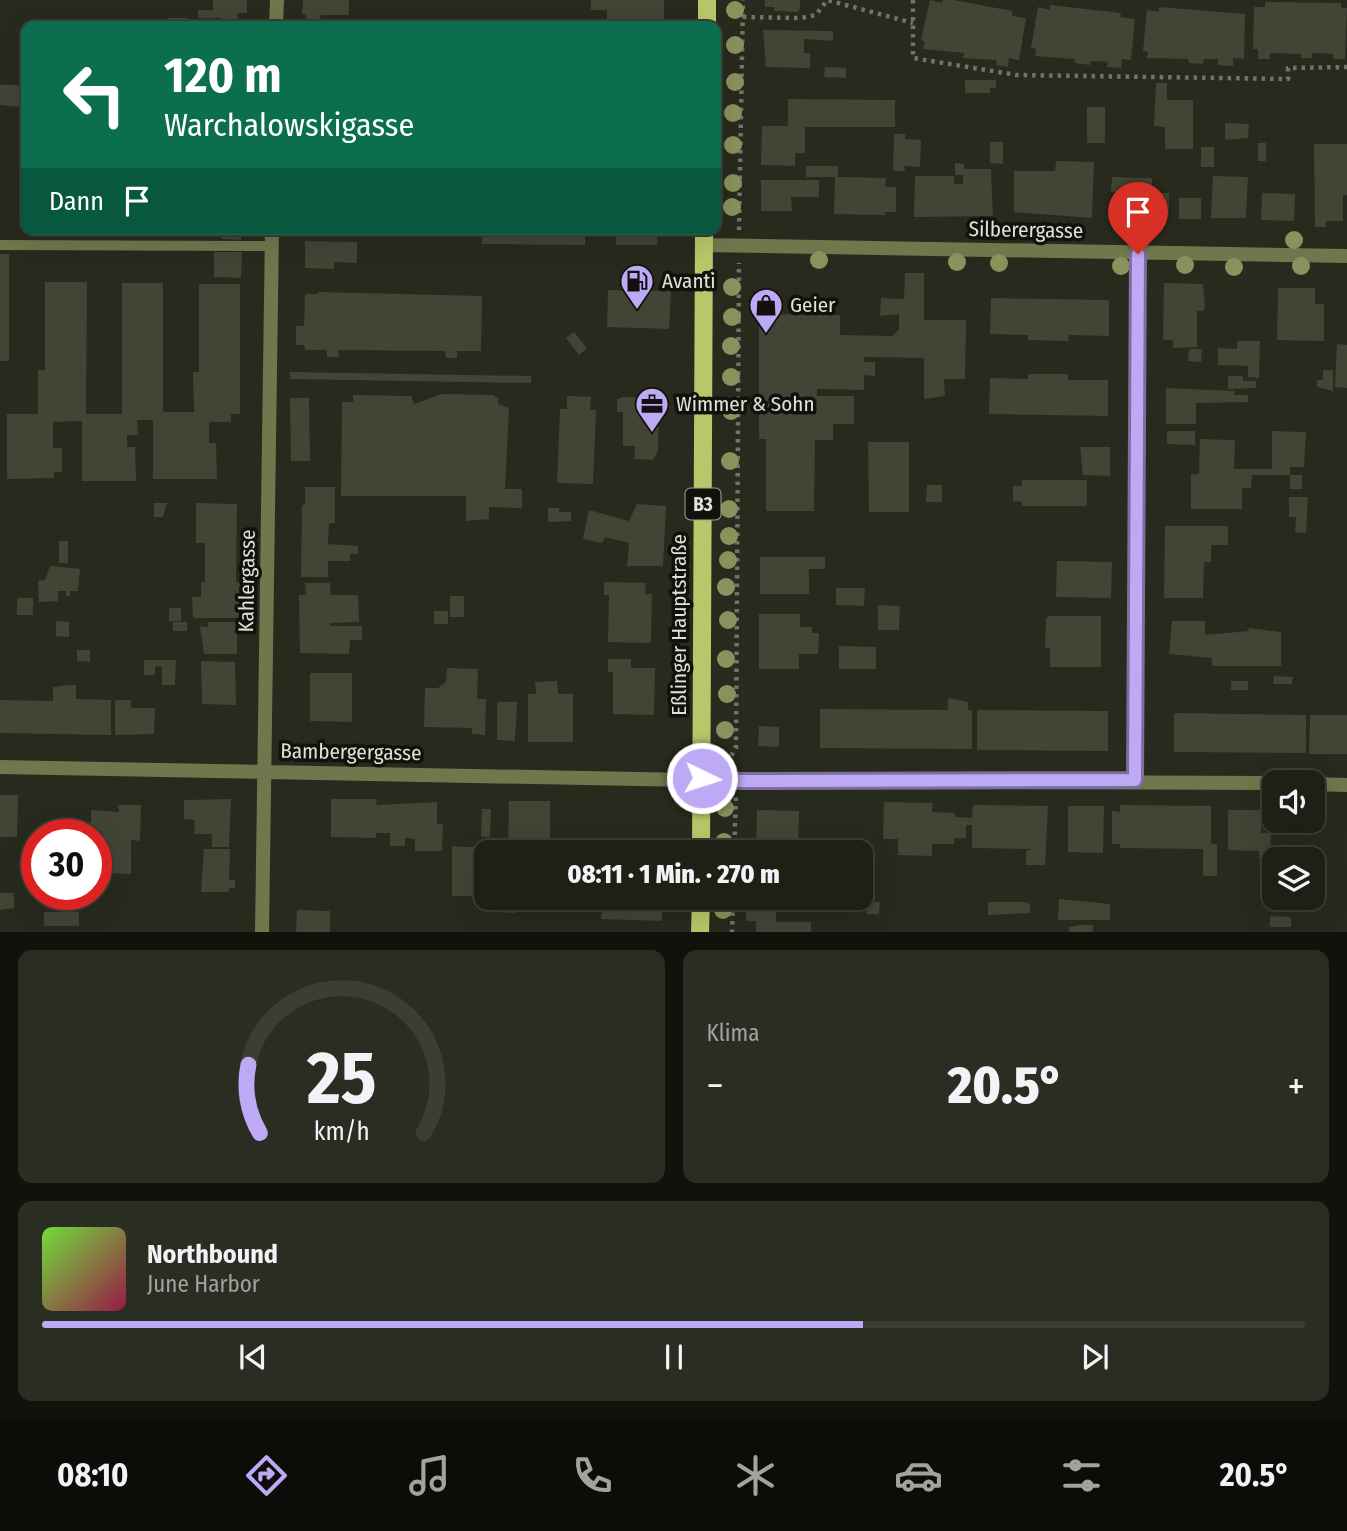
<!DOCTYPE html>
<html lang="de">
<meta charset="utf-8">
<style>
:root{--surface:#1d2015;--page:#2a2d22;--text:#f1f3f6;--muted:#a0a3a0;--line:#3b3e34;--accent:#bea9f5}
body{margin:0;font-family:"Fira Sans Condensed",sans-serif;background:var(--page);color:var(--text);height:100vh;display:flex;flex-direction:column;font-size:26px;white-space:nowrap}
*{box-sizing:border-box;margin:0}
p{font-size:23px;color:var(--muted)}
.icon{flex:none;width:38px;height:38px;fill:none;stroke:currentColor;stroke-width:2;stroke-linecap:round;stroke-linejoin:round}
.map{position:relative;height:932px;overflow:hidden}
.side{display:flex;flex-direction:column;gap:18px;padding:18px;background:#10120c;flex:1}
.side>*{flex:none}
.hud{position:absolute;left:21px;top:21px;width:700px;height:214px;border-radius:14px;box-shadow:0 7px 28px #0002,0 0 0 2px var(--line);background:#0b6e4f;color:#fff;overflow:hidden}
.buttons{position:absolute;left:1262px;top:770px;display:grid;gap:14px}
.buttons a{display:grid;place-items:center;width:63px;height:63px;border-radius:14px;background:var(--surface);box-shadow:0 7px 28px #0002,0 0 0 2px var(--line);font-size:35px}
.speed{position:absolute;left:21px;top:819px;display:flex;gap:14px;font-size:35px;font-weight:700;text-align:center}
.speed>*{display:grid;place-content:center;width:91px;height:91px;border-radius:50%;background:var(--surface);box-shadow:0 7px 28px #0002,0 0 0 2px var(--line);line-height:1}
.speed .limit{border:10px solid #d22;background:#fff;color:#111}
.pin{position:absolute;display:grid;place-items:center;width:60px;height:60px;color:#fff;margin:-72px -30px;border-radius:50% 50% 50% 0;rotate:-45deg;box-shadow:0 0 7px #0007}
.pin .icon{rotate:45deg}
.me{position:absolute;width:77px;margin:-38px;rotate:94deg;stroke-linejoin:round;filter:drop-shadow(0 0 5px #0008)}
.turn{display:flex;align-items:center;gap:24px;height:147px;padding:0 28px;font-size:32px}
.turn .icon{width:91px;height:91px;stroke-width:2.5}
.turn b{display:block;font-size:49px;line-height:60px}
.then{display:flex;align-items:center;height:66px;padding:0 28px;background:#0003;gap:14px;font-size:26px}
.big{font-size:52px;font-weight:800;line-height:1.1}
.side .widget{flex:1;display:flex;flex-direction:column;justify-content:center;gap:10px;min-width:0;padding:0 24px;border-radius:14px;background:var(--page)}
.side .dial{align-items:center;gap:0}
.dial svg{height:182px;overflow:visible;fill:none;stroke:var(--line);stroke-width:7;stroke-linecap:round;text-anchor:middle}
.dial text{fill:var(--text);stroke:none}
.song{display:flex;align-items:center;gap:21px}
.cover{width:84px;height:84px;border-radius:10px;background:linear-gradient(135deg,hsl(100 70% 55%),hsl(340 70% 35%))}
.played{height:7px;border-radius:4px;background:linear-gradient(90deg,var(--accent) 65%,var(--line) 65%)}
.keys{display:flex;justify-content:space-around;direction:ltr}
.heat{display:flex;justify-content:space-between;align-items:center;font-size:38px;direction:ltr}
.side .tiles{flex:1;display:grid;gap:18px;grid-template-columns:1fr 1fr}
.widget:last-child{grid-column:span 2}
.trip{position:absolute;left:474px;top:840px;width:399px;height:70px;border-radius:14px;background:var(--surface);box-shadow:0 7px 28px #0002,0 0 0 2px var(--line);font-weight:800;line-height:70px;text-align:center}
.dock{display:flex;height:112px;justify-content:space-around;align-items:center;background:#0c0d08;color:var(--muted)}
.dock .icon{width:49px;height:49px}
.dock .active{color:var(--accent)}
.dock b{font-size:32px;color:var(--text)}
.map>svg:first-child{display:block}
</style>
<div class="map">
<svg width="1347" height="933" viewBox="0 0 1347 933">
<rect width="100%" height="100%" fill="#272a1c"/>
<path fill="#424436" d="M213,0H247V13H237L240,26H221V18H198V10H213Z
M303,0H349V15H321L320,19H306V15L302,14Z
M591,0H664V24H607V10H591Z
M765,0H800V8L798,12L774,11V7H765Z
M930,0L942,3L943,0H954L1012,11V16L1026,18L1019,60L1009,58L1008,67L996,65L997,60L963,58L964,53L923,49L925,42L921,40Z
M1265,2L1341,3V8H1347L1345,59H1333V54L1312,53V58H1301V54L1270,53V59H1258V49H1253L1254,7H1265Z
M1050,5L1121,13L1120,17L1135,19L1131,60L1122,59L1121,68L1107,67L1108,62L1091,61L1090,65L1075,63V59L1035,56L1036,49L1031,48L1038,7L1050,10Z
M1159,7L1245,14L1244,59L1233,58V66L1218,65V59H1204L1203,64L1189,63L1188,59L1147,58L1148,52L1143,51L1147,10L1159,12Z
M168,18H187L186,26H168Z
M511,22L547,23V26H511Z
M763,30L833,31V41L804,39V53H810V68L766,67Z
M825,67L846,68V78L824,77Z
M965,80H996V88H990V93H965Z
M1156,83H1167V100H1193V149H1165V127L1154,126Z
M0,85H26V108L0,105Z
M788,99L895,100V127H805V153H795V166L761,165L762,126H788Z
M1087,107H1105V143H1087Z
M1225,123L1249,124L1248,138L1225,140Z
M894,134H905V139L921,140L920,167L904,166L905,171H893Z
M990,142H1003V164L990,163Z
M1258,143H1266V161H1258Z
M1314,144H1347V195H1343V221H1326V227H1315Z
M1201,147H1214V167H1201Z
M1056,161L1094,162L1092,218L1014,212V171H1055Z
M955,163L964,164V169H991L993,216L914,217L915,176H954V184H963V175H955Z
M806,166H838V177L886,178L885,187H896V212H885V215L834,214L835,177H806Z
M1213,176L1248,177L1246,218H1211Z
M1112,177L1152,178L1151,219L1115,218L1116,192H1111Z
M761,180H819V197H791L792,211H761Z
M1157,193H1169V215H1157Z
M1262,193L1295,194L1294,221L1261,220Z
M1179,198H1201V219H1179Z
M222,229H241V240L222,239Z
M482,229L585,231V245L482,244Z
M616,229H658L657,245H616Z
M305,241L357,242V263L334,262V269L305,268Z
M214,252H242L241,278L214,277Z
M0,254H9V361H0Z
M905,273H924V320H966L965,379H944L945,396L924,399V358L864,357V362H875V376L864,375V390L817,389V396H854V424H833V440H815L814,511H766V439H759V314L840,315V335L893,336L899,329V314L880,316L881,298L904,299Z
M45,282H87L86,414H122V283H163V412H194L193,372H199V284H240V414H231V422H209V443H216L217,479H153V420H137L138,435H127V447H135L136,481H82V421L53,422V448H62V472H54V478L7,479V414H38V370H45Z
M1164,283L1203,284L1205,307L1203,311H1197V347L1173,348V340H1163Z
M1278,288H1315V304H1324V341L1277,340Z
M608,290L671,291L669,329L607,327Z
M318,292L482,296L481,351H457V358H446L445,351L338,350L339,357H327V350H305L304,345H296V326H304L305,294H318Z
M991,298L1109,300V336L1069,335L1068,341L1028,340V335L990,334Z
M574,332L587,348L579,355L566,338Z
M1237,341H1260L1259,378L1248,377V366L1218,365V348L1237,349Z
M1337,344L1347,345V388L1335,387Z
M1189,349H1202L1201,362L1188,361Z
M1323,370H1333V391L1317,387V380H1323Z
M290,372L531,376V383L290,379Z
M1028,374H1068V380H1108V416L989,414L990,378L1028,379Z
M1228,376H1243V381H1256V388L1228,389Z
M1166,388L1234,391V395H1248V402L1196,403V424H1166Z
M442,394L493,395L498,398V404L509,408L505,489H522V508L489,507V519L466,521V496H341L342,402H353V395L411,396L414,404Z
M567,396L591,397L590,410H596L593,484L557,483L560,409H567Z
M623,397L659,398L658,451L653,460L634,459L635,446H623V412H617V399Z
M290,398H309L310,461H291Z
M1167,431H1195V445L1167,444Z
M1272,431L1306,432L1304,467H1290V475H1302V489H1290V475H1252L1251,488H1242V509H1191V474H1199L1200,439L1235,440L1234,469H1272Z
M868,442H909V512H869Z
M1080,447H1110V476L1083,475Z
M1022,480H1087V506H1022V502L1013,501V486H1022Z
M927,485H942V502H926Z
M305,487H335V523H329L328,544L358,546V554H350V561H328V577H301L302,505H305Z
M1289,497H1308L1306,533L1295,532L1296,517H1289Z
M154,503H167L163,517H154Z
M196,503L237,504L236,582L240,583V618H193L192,597H201V582H205V543H196Z
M637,504L666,506L663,566H627L629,543L605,537L602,543L583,539L589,510L629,521Z
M548,508H559V512H571V521L548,522Z
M1165,526H1228V545H1211V562H1204L1203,598H1164Z
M59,541H68V563H59Z
M760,557H825V569H809V594H760Z
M1057,561L1112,562L1111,598L1056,597Z
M50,566L80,569L78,591H70V596H66V591H58V601L39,602L38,581L45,580Z
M604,582L646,583L645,594H652L651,643L608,642L609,595H604Z
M305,583H330L331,595H358L359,622L330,623V626H362V640H350L349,654L300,653L299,595H306Z
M836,588H865L864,606L836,605Z
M450,596H464V617H450Z
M17,598H33V615H17Z
M878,605L900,606L899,630H878Z
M169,608H181V621H169Z
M434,611H448V624H434Z
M759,614H800V627H812V633H819L818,654H799V669H759Z
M1050,616H1101V667H1050V648H1045L1046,618Z
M56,621L69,622V637L56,636Z
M1172,621H1205V635L1249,631L1248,628L1281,632V666H1212V658L1169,654Z
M173,622H187V631H173Z
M208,622H237V654H204L200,626L208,627Z
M839,646L876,647V669H839Z
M77,650H90V662L77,661Z
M608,659H631V668H655L654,715L613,714V672H608Z
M144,660H176L175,685H162V667L155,666V675H144Z
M201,661L235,662L236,705L202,704Z
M447,668L478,669L477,699H486L485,735L472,734V728L424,727L425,688H438L446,682Z
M310,673H352V722L310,721Z
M1274,676L1293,677L1292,684H1273Z
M557,681L558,694H573V742H528V694H536L535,682Z
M1231,681H1248V690H1231Z
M70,685H76V699L111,700V735L0,733V700L53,701V687Z
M948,698L968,702V710H972V749L820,748V709L948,710Z
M115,700H131V708H155L154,734L115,735Z
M497,702H517L515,741L497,740Z
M977,710L1108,711V751L977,750Z
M1174,713L1306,715V753L1174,752Z
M1310,715H1347V754H1309Z
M759,726L779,727V747L758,746Z
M0,795H18L17,837H0Z
M231,799L229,847H212V834H194L195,820L184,819V800Z
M331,799H377L376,805L437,802V824H443L442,851H415V839L405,838V846H390V833H376V838L331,837Z
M509,801H550V852H508Z
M884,802L933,803L932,812L955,813V817L972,818L973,805L1048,806L1045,865H1026V851L1031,849L972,848V825H966V838H954V844H932V856L898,855V839H883Z
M118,805H141L140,841L131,840V874L109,873V868H96V835H91V810L119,812Z
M1120,805L1211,806V844H1217V876H1203V849L1120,848V844H1112V811L1120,812Z
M1068,806H1104L1103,853L1068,852Z
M482,809H491L490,837H481Z
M757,810L799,811L798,852H756Z
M1228,810H1261V833H1271L1270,858H1259V851L1228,850Z
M452,846L500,849V852H486V896H452Z
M204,849H230L229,880H235V888H229V892H201Z
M0,893H14V908L0,910Z
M500,898H515V913L500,912Z
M594,898H662V921L601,919L602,908H594Z
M746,898H776V922H811V933H756V921H746Z
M1059,899L1110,904V920H1058Z
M867,902H880L879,914H867Z
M988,902H1024L1030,904V913L988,915Z
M297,910L330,911V933H296Z
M44,912H79V926H44Z
M1270,916L1291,917V927H1270Z
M1080,925H1093V933H1069V927Z"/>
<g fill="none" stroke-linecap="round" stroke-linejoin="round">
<path stroke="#717468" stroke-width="4.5" stroke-dasharray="3.5 5" stroke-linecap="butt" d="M913,0V58L1017,75L1288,79V68L1347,67
M743,17L801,18L816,15L827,0L913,23
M739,230L743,0
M727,763L736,748L739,263
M734,852L736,797
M732,933L733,898"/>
<path stroke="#70774c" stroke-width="10" d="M0,245L272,246"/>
<path stroke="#70774c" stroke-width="14" d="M276,26L277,0
M703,245L1347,256
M0,767L741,781L1274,783
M1135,780L1138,253
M1312,784L1347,785
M262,933L272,229"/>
<path stroke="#b8c769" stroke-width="18" d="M707,26V0
M701,852L704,229
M700,933L701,898"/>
</g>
<g fill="#89925c">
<circle cx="735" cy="10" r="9"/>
<circle cx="735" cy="45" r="9"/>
<circle cx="735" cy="82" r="9"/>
<circle cx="733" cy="113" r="9"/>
<circle cx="733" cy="145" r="9"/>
<circle cx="733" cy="183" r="9"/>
<circle cx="732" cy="207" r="9"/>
<circle cx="1294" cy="240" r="9"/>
<circle cx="819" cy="260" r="9"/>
<circle cx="957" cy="262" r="9"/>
<circle cx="999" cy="263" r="9"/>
<circle cx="1185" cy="265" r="9"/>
<circle cx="1121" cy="266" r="9"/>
<circle cx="1301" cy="266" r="9"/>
<circle cx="1234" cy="267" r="9"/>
<circle cx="732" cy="287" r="9"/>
<circle cx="732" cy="317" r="9"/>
<circle cx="731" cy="346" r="9"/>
<circle cx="731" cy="377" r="9"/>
<circle cx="731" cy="411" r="9"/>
<circle cx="730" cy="461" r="9"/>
<circle cx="729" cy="509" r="9"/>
<circle cx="729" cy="536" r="9"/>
<circle cx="728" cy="560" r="9"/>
<circle cx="726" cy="587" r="9"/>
<circle cx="728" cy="620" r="9"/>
<circle cx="726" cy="659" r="9"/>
<circle cx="727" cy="694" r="9"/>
<circle cx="725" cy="730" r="9"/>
<circle cx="725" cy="808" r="9"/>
<circle cx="724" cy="842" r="9"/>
<circle cx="723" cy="910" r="9"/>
</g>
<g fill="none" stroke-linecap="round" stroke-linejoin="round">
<defs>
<path id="route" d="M702,778L741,781L1135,780L1138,254"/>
</defs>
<use href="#route" stroke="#7c6e9f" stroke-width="18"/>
<use href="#route" stroke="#bea9f5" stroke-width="12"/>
</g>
<defs>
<symbol id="fuel-pin" viewBox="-11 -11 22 30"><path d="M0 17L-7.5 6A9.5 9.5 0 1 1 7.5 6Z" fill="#bea9f5" stroke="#11120c"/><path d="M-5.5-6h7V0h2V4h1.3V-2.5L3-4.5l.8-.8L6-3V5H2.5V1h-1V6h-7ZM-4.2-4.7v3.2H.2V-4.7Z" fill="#111"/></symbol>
<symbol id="shop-pin" viewBox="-11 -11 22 30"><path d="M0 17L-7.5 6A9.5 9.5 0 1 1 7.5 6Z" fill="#bea9f5" stroke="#11120c"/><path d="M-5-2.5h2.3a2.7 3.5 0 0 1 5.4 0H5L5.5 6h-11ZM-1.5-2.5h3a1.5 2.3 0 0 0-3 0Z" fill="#111"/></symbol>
<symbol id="office-pin" viewBox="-11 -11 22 30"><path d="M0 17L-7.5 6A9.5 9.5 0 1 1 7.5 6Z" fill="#bea9f5" stroke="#11120c"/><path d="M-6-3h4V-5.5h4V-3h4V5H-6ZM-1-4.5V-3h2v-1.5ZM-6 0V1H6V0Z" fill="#111"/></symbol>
</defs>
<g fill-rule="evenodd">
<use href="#fuel-pin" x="618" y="262" width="38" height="52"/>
<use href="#shop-pin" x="747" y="286" width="38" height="52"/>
<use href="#office-pin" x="633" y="385" width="38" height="52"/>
</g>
<g text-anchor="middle" stroke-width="7" stroke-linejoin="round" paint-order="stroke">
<rect fill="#11120c" stroke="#a2a49c" stroke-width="2" x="685.5" y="488.5" width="35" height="31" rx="5"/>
<g font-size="19" font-weight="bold" fill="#e0e2da">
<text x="703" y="511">B3</text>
</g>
<g font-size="21" fill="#e0e2da" stroke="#11120c">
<text transform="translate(1026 230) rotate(1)" y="7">Silberergasse</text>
<text transform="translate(247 581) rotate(-89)" y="7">Kahlergasse</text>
<text transform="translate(679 625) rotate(-90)" y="7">Eßlinger Hauptstraße</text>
<text transform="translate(351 752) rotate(1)" y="7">Bambergergasse</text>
</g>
<g font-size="21" fill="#e0e2da" stroke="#11120c" text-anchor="start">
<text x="662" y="288">Avanti</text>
<text x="790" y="312">Geier</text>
<text x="676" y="411">Wimmer &amp; Sohn</text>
</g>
</g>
</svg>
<div class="buttons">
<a><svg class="icon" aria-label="sound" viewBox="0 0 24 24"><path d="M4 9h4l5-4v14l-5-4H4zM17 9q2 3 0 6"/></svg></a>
<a><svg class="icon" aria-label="layers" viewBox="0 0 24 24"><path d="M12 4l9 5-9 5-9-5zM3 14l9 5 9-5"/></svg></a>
</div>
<div class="speed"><div class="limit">30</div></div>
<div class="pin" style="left:1138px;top:254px;background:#d93025"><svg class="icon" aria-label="arrive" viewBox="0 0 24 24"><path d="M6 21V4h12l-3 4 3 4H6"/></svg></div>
<svg class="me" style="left:702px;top:778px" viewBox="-20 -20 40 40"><circle r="17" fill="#bea9f5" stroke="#fff" stroke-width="3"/><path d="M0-11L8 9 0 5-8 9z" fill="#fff"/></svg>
<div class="trip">08:11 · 1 Min. · 270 m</div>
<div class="hud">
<div class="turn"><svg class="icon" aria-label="left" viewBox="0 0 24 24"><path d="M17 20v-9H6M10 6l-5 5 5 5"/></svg><div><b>120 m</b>Warchalowskigasse</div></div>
<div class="then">Dann<svg class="icon" aria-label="arrive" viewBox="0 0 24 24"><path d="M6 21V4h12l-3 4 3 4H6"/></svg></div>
</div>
</div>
<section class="side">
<div class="tiles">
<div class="widget dial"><svg viewBox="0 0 100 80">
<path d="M14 69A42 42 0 1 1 86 69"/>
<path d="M14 69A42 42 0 0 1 9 39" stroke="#bea9f5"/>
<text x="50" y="56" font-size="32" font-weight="700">25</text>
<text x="50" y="72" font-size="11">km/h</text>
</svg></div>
<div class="widget"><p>Klima</p>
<div class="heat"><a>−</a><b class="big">20.5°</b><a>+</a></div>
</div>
<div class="widget">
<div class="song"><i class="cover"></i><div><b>Northbound</b><p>June Harbor</p></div></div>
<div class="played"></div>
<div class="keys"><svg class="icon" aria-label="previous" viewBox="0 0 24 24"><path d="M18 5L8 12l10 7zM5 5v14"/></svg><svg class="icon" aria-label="pause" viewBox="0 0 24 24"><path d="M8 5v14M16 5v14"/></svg><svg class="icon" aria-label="next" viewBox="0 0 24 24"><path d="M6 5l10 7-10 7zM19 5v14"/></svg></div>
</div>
</div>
</section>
<nav class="dock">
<b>08:10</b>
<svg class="icon active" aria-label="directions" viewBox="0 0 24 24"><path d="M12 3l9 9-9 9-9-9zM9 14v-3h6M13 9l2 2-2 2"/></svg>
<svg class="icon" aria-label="music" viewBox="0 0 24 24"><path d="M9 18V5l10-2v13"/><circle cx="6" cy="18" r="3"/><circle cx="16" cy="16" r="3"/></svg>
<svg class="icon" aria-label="phone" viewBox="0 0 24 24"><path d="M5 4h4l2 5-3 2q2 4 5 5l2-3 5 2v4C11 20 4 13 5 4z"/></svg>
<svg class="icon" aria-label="climate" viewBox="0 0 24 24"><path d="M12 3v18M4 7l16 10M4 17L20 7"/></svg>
<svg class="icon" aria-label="car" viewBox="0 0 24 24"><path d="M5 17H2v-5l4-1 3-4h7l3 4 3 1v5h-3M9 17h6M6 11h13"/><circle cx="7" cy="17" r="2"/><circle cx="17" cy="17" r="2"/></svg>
<svg class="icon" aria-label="filters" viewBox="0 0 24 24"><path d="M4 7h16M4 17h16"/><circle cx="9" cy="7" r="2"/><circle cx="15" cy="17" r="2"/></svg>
<b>20.5°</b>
</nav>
